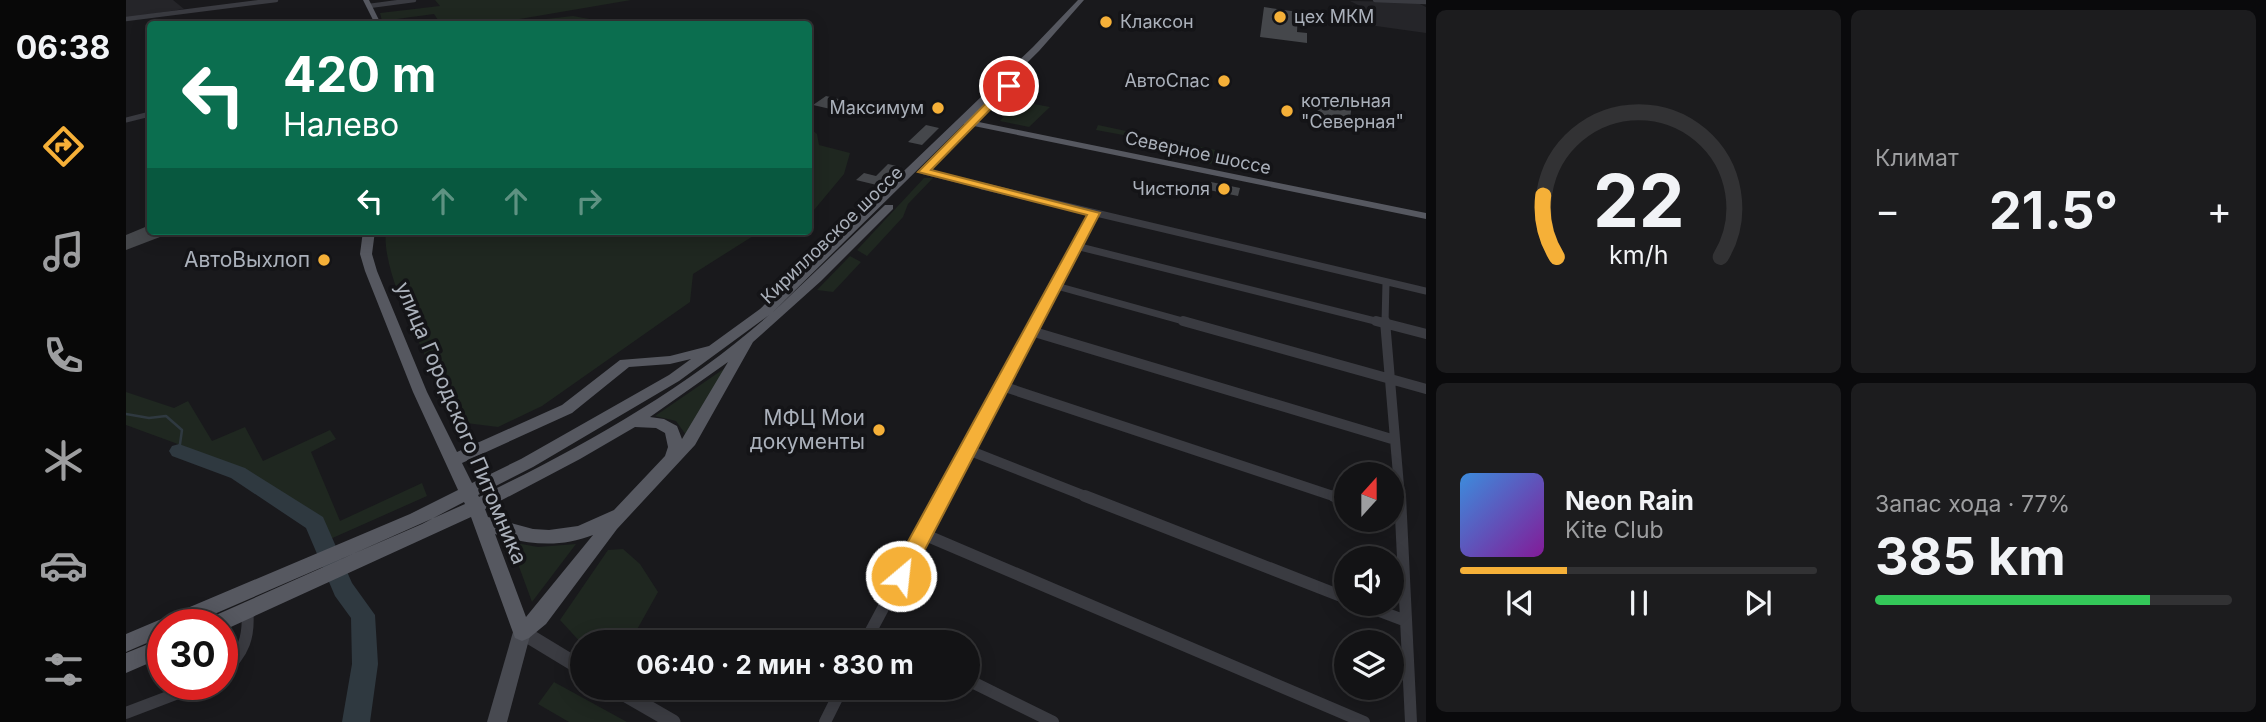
<!DOCTYPE html>
<html lang="ru">
<meta charset="utf-8">
<style>
:root{--surface:#131315;--page:#1c1c1e;--text:#f1f3f6;--muted:#9d9ea0;--line:#323234;--accent:#f5b038}
body{margin:0;font-family:Inter,sans-serif;background:var(--page);color:var(--text);height:100vh;display:flex;flex-direction:column;font-size:26px;white-space:nowrap}
*{box-sizing:border-box;margin:0}
p{font-size:23px;color:var(--muted)}
.icon{flex:none;width:38px;height:38px;fill:none;stroke:currentColor;stroke-width:2;stroke-linecap:round;stroke-linejoin:round}
.map{position:relative;flex:1;overflow:hidden}
.drawer{display:flex;flex-direction:column;gap:10px;padding:10px;background:#0a0a0c;width:840px}
.drawer>*{flex:none}
.banner{position:absolute;left:21px;top:21px;width:665px;height:214px;border-radius:7px;box-shadow:0 4px 18px #0003,0 0 0 2px var(--line);background:#0b6e4f;color:#fff;overflow:hidden}
.needle{width:46px;rotate:21deg}
.tools{position:absolute;left:1208px;top:462px;display:grid;gap:14px}
.tools a{display:grid;place-items:center;width:70px;height:70px;border-radius:50%;background:var(--surface);box-shadow:0 4px 18px #0003,0 0 0 2px var(--line);font-size:35px}
.speed{position:absolute;left:21px;top:609px;display:flex;gap:14px;font-size:35px;font-weight:700;text-align:center}
.speed>*{display:grid;place-content:center;width:91px;height:91px;border-radius:50%;background:var(--surface);box-shadow:0 4px 18px #0003,0 0 0 2px var(--line);line-height:1}
.speed .limit{border:10px solid #d22;background:#fff;color:#111}
.pin{position:absolute;display:grid;place-items:center;width:60px;height:60px;color:#fff;margin:-30px;border:4px solid #fff;border-radius:50%;box-shadow:0 2px 7px #0007}
.me{position:absolute;width:77px;margin:-38px;rotate:28deg;stroke-linejoin:round;filter:drop-shadow(0 0 5px #0008)}
.turn{display:flex;align-items:center;gap:24px;height:147px;padding:0 21px;font-size:32px}
.turn .icon{width:91px;height:91px;stroke-width:2.5}
.turn b{display:block;font-size:49px;line-height:60px}
.lanes{display:flex;align-items:center;height:66px;padding:0 21px;background:#0003;justify-content:center;gap:35px;direction:ltr}
.lanes .off{opacity:.35}
.big{font-size:52px;font-weight:700;line-height:1.1}
.drawer .card{flex:1;display:flex;flex-direction:column;justify-content:center;gap:10px;min-width:0;padding:0 24px;border-radius:10px;background:var(--page)}
.drawer .dial{align-items:center;gap:0}
.dial svg{height:182px;overflow:visible;fill:none;stroke:var(--line);stroke-width:7;stroke-linecap:round;text-anchor:middle}
.dial text{fill:var(--text);stroke:none}
.song{display:flex;align-items:center;gap:21px}
.cover{width:84px;height:84px;border-radius:10px;background:linear-gradient(135deg,hsl(210 70% 55%),hsl(290 70% 35%))}
.played{height:7px;border-radius:4px;background:linear-gradient(90deg,var(--accent) 30%,var(--line) 30%)}
.keys{display:flex;justify-content:space-around;direction:ltr}
.heat{display:flex;justify-content:space-between;align-items:center;font-size:38px;direction:ltr}
.charge{height:10px;border-radius:5px;background:linear-gradient(90deg,#34c759 77%,var(--line) 0)}
.drawer .tiles{flex:1;display:grid;gap:10px;grid-template-columns:repeat(2,1fr)}
.trip{position:absolute;left:444px;top:630px;width:410px;height:70px;border-radius:35px;background:var(--surface);box-shadow:0 4px 18px #0003,0 0 0 2px var(--line);font-weight:700;line-height:70px;text-align:center}
main{display:flex;flex:1;min-height:0}
.tabs{display:flex;flex-direction:column;width:126px;justify-content:space-around;align-items:center;background:#080808;color:var(--muted)}
.tabs .icon{width:49px;height:49px}
.tabs .on{color:var(--accent)}
.tabs b{font-size:32px;color:var(--text)}
.map>svg:first-child{display:block}
</style>
<main>
<nav class="tabs">
<b>06:38</b>
<svg class="icon on" aria-label="directions" viewBox="0 0 24 24"><path d="M12 3l9 9-9 9-9-9zM9 14v-3h6M13 9l2 2-2 2"/></svg>
<svg class="icon" aria-label="music" viewBox="0 0 24 24"><path d="M9 18V5l10-2v13"/><circle cx="6" cy="18" r="3"/><circle cx="16" cy="16" r="3"/></svg>
<svg class="icon" aria-label="phone" viewBox="0 0 24 24"><path d="M5 4h4l2 5-3 2q2 4 5 5l2-3 5 2v4C11 20 4 13 5 4z"/></svg>
<svg class="icon" aria-label="climate" viewBox="0 0 24 24"><path d="M12 3v18M4 7l16 10M4 17L20 7"/></svg>
<svg class="icon" aria-label="car" viewBox="0 0 24 24"><path d="M5 17H2v-5l4-1 3-4h7l3 4 3 1v5h-3M9 17h6M6 11h13"/><circle cx="7" cy="17" r="2"/><circle cx="17" cy="17" r="2"/></svg>
<svg class="icon" aria-label="filters" viewBox="0 0 24 24"><path d="M4 7h16M4 17h16"/><circle cx="9" cy="7" r="2"/><circle cx="15" cy="17" r="2"/></svg>
</nav>
<div class="map">
<svg width="1300" height="722" viewBox="0 0 1300 722">
<rect width="100%" height="100%" fill="#19191c"/>
<path fill="#252529" d="M0,0H47L58,9L0,18Z
M1224,1L1290,2L1300,7V33L1243,25L1238,8Z"/>
<path fill="#1f2720" d="M309,0H505L364,24H282L312,20L308,14L256,21L254,13L314,6Z
M447,16L491,24H376Z
M892,101L924,107L903,127L874,121Z
M972,125L1094,151L1085,164L1015,149L1019,139L970,130Z
M683,128L691,134L693,145L724,153L718,174L683,216Z
M798,178H807L782,204L777,217L741,256L731,250Z
M260,231H635L567,274L564,302L416,406L372,427L332,422C311,377 254,277 260,231Z
M724,256L735,262L707,292L691,290Z
M602,366L560,435L550,421L529,416Z
M0,392L48,408L62,401L86,441L119,427L137,461L204,430L210,439L185,452L214,521L296,483L301,496L202,540L192,521L60,447L0,425Z
M384,542L412,547L450,544L406,602Z
M497,549L514,564L532,592L504,642H457V645L434,620L482,550Z
M428,682L501,722H443L412,704Z"/>
<g fill="none" stroke-linecap="round" stroke-linejoin="round">
<path stroke="#2f3940" stroke-width="2.5" d="M0,414L23,418L40,416L56,430L53,451"/>
<path fill="#2f3940" fill-rule="evenodd" d="M53,444L119,468L197,517L226,583L249,615L252,664L244,722H216L226,664L225,618L209,596L180,528L105,478L46,456L43,451L46,446Z"/>
</g>
<path fill="#45474b" d="M1138,7L1172,12L1171,32L1181,33V43L1134,37Z
M700,96L734,104L722,113L687,105Z
M1194,98L1226,104L1223,125L1190,119Z
M800,125L813,128L796,145L782,142Z
M762,164L775,167L755,186L730,180L738,173L750,176Z
M1085,182L1114,188L1112,196L1083,190Z
M24,225V231L47,232L0,250V235Z"/>
<g fill="none" stroke-linecap="round" stroke-linejoin="round">
<path stroke="#3a3b41" stroke-width="4.5" d="M1249,0L1300,2
M243,6L288,0
M0,19L150,0"/>
<path stroke="#3a3b41" stroke-width="5" d="M0,120L24,114
M798,172L864,188"/>
<path stroke="#3a3b41" stroke-width="7" d="M856,186L1300,291
M950,246L1257,323
M927,285L1064,323
M909,323L968,213
M1259,323L1260,282"/>
<path stroke="#3a3b41" stroke-width="10" d="M1057,321L1300,389
M1250,321L1300,334
M1259,321L1274,498
M905,331L1269,440
M876,386L1213,498
M842,450L964,498
M816,498L910,321"/>
<path stroke="#3a3b41" stroke-width="12" d="M959,496L1220,598
M1208,496L1220,500
M1274,496L1285,722
M797,534L1238,722
M1235,604L1280,621
M745,631L767,642
M739,642L817,496
M96,672C118,654 124,636 121,608
M842,680L927,722
M0,713L76,684
M699,722L716,688"/>
<path stroke="#3a3b41" stroke-width="15" d="M396,632L457,669
M488,688L547,722"/>
<path fill="#484a51" fill-rule="evenodd" d="M396,624L402,626L405,632L381,722H361L387,632L390,626Z"/>
<path fill="#565860" fill-rule="evenodd" d="M237,0H243L255,24H249Z
M952,0H958L913,51L843,120L1300,213V219L838,124L646,313L759,205H767V209L695,281L627,342L569,445L491,529L420,624L403,638L396,641L389,638L345,517L96,631V625H78L81,619L339,504L338,502L296,524L63,625H37V636L0,652V634L284,514L332,490L287,392L239,271L234,254L237,231H249L246,254L251,271L301,392L331,452L436,405L494,360L544,356L583,346L634,309L907,47ZM643,315C557,391 455,447 353,497L352,495L407,467L553,381ZM565,359L543,375L395,459L346,483L336,463L446,413L503,367L544,364ZM602,362L556,439L551,426L538,419L524,417ZM509,427L530,428L539,433L542,447L539,456L488,510L452,526L423,530L407,529L362,517L359,509L454,459ZM369,534C402,545 434,548 467,535L400,617Z
M37,638V657L0,673V653Z"/>
</g>
<path fill="#f5b038" stroke="#9f7224" stroke-width="2" d="M879,84L887,86L805,170L974,213L782,582L775,584L767,582L764,576L767,569L961,215L792,172Z"/>
<g fill="#f5b038" stroke="#141417" stroke-width="2.5">
<circle cx="1154" cy="17" r="7"/>
<circle cx="980" cy="22" r="7"/>
<circle cx="1098" cy="81" r="7"/>
<circle cx="812" cy="108" r="7"/>
<circle cx="1161" cy="111" r="7"/>
<circle cx="1098" cy="189" r="7"/>
<circle cx="198" cy="260" r="7"/>
<circle cx="753" cy="430" r="7"/>
</g>
<g text-anchor="middle" stroke-width="7" stroke-linejoin="round" paint-order="stroke">
<g font-size="18" fill="#abb1bb" stroke="#141417" text-anchor="start">
<text x="1168" y="23">цех МКМ</text>
<text x="994" y="28">Клаксон</text>
<text x="1084" y="87" text-anchor="end">АвтоСпас</text>
<text x="1175" y="107">котельная<tspan x="1175" dy="21">"Северная"</tspan></text>
<text x="798" y="114" text-anchor="end">Максимум</text>
<text x="1084" y="195" text-anchor="end">Чистюля</text>
</g>
<g font-size="18" fill="#abb1bb" stroke="#141417">
<text transform="translate(1072 153) rotate(12)" y="6">Северное шоссе</text>
<text transform="translate(706 235) rotate(-44)" y="6">Кирилловское шоссе</text>
</g>
<g font-size="21" fill="#abb1bb" stroke="#141417" text-anchor="end">
<text x="184" y="267">АвтоВыхлоп</text>
<text x="739" y="425">МФЦ Мои<tspan x="739" dy="24">документы</tspan></text>
</g>
<g font-size="21" fill="#abb1bb" stroke="#141417">
<text transform="translate(335 423) rotate(67)" y="7">улица Городского Питомника</text>
</g>
</g>
</svg>
<div class="tools">
<a><svg class="needle" viewBox="-14 -14 28 28"><path d="M0-13l5 13h-10z" fill="#e53935"/><path d="M0 13l5-13h-10z" fill="#9d9ea0"/></svg></a>
<a><svg class="icon" aria-label="sound" viewBox="0 0 24 24"><path d="M4 9h4l5-4v14l-5-4H4zM17 9q2 3 0 6"/></svg></a>
<a><svg class="icon" aria-label="layers" viewBox="0 0 24 24"><path d="M12 4l9 5-9 5-9-5zM3 14l9 5 9-5"/></svg></a>
</div>
<div class="speed"><div class="limit">30</div></div>
<div class="pin" style="left:883px;top:86px;background:#d93025"><svg class="icon" aria-label="arrive" viewBox="0 0 24 24"><path d="M6 21V4h12l-3 4 3 4H6"/></svg></div>
<svg class="me" style="left:775px;top:576px" viewBox="-20 -20 40 40"><circle r="17" fill="#f5b038" stroke="#fff" stroke-width="3"/><path d="M0-11L8 9 0 5-8 9z" fill="#fff"/></svg>
<div class="trip">06:40 · 2 мин · 830 m</div>
<div class="banner">
<div class="turn"><svg class="icon" aria-label="left" viewBox="0 0 24 24"><path d="M17 20v-9H6M10 6l-5 5 5 5"/></svg><div><b>420 m</b>Налево</div></div>
<div class="lanes"><svg class="icon" aria-label="left" viewBox="0 0 24 24"><path d="M17 20v-9H6M10 6l-5 5 5 5"/></svg><svg class="icon off" aria-label="ahead" viewBox="0 0 24 24"><path d="M12 20V5M6 11l6-6 6 6"/></svg><svg class="icon off" aria-label="ahead" viewBox="0 0 24 24"><path d="M12 20V5M6 11l6-6 6 6"/></svg><svg class="icon off" aria-label="right" viewBox="0 0 24 24"><path d="M7 20v-9h11M14 6l5 5-5 5"/></svg></div>
</div>
</div>
<section class="drawer">
<div class="tiles">
<div class="card dial"><svg viewBox="0 0 100 80">
<path d="M14 69A42 42 0 1 1 86 69"/>
<path d="M14 69A42 42 0 0 1 8 42" stroke="#f5b038"/>
<text x="50" y="56" font-size="32" font-weight="700">22</text>
<text x="50" y="72" font-size="11">km/h</text>
</svg></div>
<div class="card"><p>Климат</p>
<div class="heat"><a>−</a><b class="big">21.5°</b><a>+</a></div>
</div>
<div class="card">
<div class="song"><i class="cover"></i><div><b>Neon Rain</b><p>Kite Club</p></div></div>
<div class="played"></div>
<div class="keys"><svg class="icon" aria-label="previous" viewBox="0 0 24 24"><path d="M18 5L8 12l10 7zM5 5v14"/></svg><svg class="icon" aria-label="pause" viewBox="0 0 24 24"><path d="M8 5v14M16 5v14"/></svg><svg class="icon" aria-label="next" viewBox="0 0 24 24"><path d="M6 5l10 7-10 7zM19 5v14"/></svg></div>
</div>
<div class="card"><p>Запас хода · 77%</p><b class="big">385 km</b><div class="charge"></div></div>
</div>
</section>
</main>
